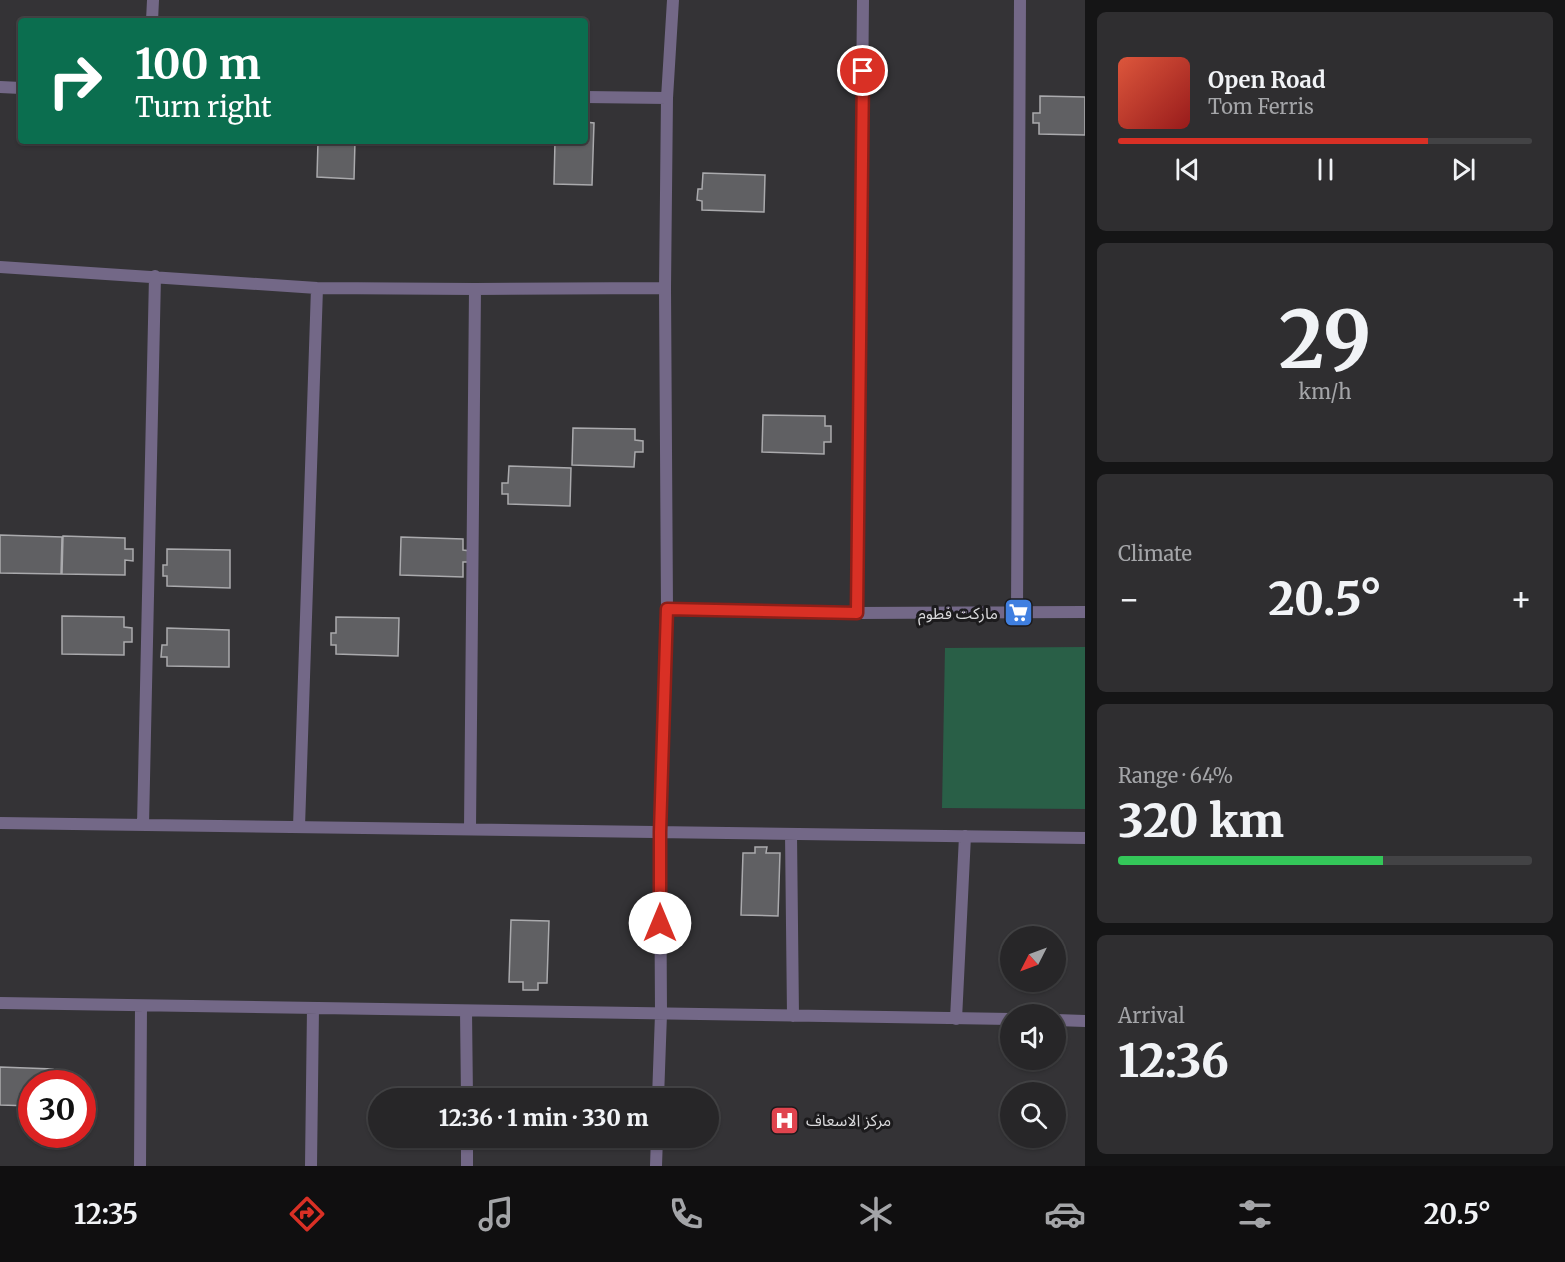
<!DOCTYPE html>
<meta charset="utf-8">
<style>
:root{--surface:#272628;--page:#2f2e30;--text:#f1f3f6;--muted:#a4a5a8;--line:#434345;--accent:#d93025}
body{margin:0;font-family:Merriweather,"Noto Sans Arabic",serif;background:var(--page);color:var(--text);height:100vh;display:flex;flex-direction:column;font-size:22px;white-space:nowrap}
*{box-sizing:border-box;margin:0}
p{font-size:20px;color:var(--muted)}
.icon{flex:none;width:33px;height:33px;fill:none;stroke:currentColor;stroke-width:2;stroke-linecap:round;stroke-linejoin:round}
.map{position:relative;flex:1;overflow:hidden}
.sheet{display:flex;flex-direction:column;gap:12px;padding:12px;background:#151516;width:480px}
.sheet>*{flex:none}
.guide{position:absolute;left:18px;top:18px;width:570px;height:126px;border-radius:6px;box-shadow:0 2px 4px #0004,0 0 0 2px var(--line);background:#0b6e4f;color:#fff;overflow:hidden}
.needle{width:39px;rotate:228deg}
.controls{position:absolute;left:1000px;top:926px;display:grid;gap:12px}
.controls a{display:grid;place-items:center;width:66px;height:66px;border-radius:50%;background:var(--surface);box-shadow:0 2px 4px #0004,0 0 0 2px var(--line);font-size:30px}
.speed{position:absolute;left:18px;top:1070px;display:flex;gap:12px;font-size:30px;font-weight:700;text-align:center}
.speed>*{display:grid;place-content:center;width:78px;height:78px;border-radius:50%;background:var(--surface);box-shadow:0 2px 4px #0004,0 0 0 2px var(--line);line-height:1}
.speed .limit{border:9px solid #d22;background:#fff;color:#111}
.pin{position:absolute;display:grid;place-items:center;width:51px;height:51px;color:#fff;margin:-26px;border:3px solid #fff;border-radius:50%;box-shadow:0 2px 6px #0007}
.me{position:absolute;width:66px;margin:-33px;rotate:0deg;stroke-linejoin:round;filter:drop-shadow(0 0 4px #0008)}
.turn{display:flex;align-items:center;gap:21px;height:126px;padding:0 18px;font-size:27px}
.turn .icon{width:78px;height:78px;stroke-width:2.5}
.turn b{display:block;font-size:42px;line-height:51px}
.big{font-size:45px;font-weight:800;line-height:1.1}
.sheet .widget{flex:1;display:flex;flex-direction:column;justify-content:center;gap:9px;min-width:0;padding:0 21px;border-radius:9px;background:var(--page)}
.sheet .dial{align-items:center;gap:0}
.dial b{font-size:78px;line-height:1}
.song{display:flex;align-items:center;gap:18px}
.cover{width:72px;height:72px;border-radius:9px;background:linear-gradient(135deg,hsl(10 70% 55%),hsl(0 70% 35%))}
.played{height:6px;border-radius:3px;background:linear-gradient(90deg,var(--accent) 75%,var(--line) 75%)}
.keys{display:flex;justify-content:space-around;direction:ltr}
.heat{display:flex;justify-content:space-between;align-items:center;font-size:33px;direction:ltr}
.charge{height:9px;border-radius:4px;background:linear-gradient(90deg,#34c759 64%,var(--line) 0)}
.trip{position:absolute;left:368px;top:1088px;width:351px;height:60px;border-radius:30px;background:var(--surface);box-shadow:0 2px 4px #0004,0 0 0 2px var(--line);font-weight:800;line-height:60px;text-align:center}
.tab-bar{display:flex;height:96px;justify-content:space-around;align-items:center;background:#100f10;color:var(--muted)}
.tab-bar .icon{width:42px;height:42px}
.tab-bar .on{color:var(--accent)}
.tab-bar b{font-size:27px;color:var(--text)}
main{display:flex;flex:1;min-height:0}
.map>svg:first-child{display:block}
</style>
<main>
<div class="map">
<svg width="1085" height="1166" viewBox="0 0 1085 1166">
<rect width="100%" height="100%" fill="#343336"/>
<path fill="#295f47" d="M1085,647V809L942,808L945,648Z"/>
<path fill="#606063" stroke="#aaaaad" stroke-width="1.5" d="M1040,96L1085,97V135L1039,134V123H1033V113H1040Z
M585,122L594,123L592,185L554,184L555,141H585Z
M318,141H355L354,179L317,177Z
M703,173L765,175L764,212L702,210V201L697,200L698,189H702Z
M763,415L825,416V426H831V442H824V454L762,452Z
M573,428L635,429V440L643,441V452H635L634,467L572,465Z
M509,466L571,468L570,506L508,504V494H502V483H508Z
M0,535L62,537L61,574L0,573Z
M63,536L125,538V549H133V561L125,560V575L62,574Z
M401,537L463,539V550L471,551L470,562H463V577L400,575Z
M167,549L230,550V588L167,586V576H163V565H167Z
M62,616L124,617V627L132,628V642H124V655L62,654Z
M336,617L399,618L398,656L336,654V645H331V633H336Z
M167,628L229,630V667L167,666V657H161L162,645H167Z
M755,847H767L766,853H780L778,916L741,915L743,853H755Z
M511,920L549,921L547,983H538V990H523V982H509Z
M0,1067L53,1069V1083H32V1106L0,1105Z"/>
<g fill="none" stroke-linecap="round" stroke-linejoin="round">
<path stroke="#736887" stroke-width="12" d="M152,21L153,0
M0,87L21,88
M585,97L667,98
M0,267L317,288L475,289L665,288
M667,609L857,613L1085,612
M1017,612L1020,0
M857,613L863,0
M0,823L1085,838
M143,825L155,276
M299,827L317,288
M470,829L475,289
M791,834L793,1016
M0,1003L1011,1019
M466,1011L467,1098
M956,1019L965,836
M1056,1020L1085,1021
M658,1098L661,1014L660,832L667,609L665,288L667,98L673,0
M467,1137V1166
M140,1166L141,1006
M311,1166L313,1008
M656,1166L657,1137"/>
</g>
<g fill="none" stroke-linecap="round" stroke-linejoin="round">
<defs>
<path id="route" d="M660,923V832L667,609L857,613L863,71"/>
</defs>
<use href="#route" stroke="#8d1f18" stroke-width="15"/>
<use href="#route" stroke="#d93025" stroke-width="10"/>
</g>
<defs>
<symbol id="supermarket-square" viewBox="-11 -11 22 22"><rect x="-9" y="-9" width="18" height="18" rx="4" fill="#3f7fe0" stroke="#1c1b1d"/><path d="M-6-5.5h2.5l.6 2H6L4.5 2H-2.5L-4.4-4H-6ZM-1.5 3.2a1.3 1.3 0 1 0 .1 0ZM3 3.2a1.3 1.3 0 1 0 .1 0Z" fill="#fff"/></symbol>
<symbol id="hospital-square" viewBox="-11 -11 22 22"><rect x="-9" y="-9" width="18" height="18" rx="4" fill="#e0444e" stroke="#1c1b1d"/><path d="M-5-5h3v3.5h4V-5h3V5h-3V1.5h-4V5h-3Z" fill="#fff"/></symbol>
</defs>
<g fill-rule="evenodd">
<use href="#supermarket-square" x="1002" y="596" width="33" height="33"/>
<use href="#hospital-square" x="768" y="1104" width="33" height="33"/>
</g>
<g text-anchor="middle" stroke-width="6" stroke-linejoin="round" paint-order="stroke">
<g font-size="16" fill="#d9d9db" stroke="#1c1b1d" text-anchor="end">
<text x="998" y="619">ماركت فطوم</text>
<text x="806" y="1126" text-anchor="start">مركز الاسعاف</text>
</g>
</g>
</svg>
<div class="controls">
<a><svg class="needle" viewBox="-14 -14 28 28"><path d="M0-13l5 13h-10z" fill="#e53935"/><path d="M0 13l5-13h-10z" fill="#a4a5a8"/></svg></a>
<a><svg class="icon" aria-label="sound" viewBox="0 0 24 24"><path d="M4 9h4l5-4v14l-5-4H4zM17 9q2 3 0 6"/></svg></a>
<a><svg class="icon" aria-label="search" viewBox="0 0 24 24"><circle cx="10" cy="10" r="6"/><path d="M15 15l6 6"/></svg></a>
</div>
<div class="speed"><div class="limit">30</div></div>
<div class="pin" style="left:863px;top:71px;background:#d93025"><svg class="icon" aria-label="arrive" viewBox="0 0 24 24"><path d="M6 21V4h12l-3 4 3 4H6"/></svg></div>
<svg class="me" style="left:660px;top:923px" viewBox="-20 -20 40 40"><circle r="19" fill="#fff"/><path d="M0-13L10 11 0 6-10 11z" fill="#d93025"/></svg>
<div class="trip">12:36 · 1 min · 330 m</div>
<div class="guide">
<div class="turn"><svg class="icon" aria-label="right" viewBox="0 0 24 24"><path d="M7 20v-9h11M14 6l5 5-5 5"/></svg><div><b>100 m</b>Turn right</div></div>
</div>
</div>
<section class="sheet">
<div class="widget">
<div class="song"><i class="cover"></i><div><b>Open Road</b><p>Tom Ferris</p></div></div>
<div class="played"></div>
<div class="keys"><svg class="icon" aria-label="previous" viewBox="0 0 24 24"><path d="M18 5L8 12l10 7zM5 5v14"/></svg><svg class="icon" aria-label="pause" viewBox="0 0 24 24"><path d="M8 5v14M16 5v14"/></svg><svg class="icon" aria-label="next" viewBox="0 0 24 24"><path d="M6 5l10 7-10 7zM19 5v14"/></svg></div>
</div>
<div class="widget dial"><b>29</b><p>km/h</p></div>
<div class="widget"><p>Climate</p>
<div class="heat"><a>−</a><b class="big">20.5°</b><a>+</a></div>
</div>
<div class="widget"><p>Range · 64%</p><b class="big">320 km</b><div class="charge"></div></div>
<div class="widget"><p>Arrival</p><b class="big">12:36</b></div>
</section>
</main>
<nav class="tab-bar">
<b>12:35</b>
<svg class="icon on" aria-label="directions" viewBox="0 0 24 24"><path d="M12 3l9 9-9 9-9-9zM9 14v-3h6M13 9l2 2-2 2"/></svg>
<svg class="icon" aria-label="music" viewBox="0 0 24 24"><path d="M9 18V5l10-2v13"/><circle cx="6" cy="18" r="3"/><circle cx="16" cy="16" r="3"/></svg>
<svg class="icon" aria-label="phone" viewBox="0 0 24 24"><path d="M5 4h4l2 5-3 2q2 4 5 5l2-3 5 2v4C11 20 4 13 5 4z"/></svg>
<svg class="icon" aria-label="climate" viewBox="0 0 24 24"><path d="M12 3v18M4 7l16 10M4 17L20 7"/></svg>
<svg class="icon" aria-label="car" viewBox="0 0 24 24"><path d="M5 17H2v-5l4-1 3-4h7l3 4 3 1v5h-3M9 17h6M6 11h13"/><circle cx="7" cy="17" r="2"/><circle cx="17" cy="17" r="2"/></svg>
<svg class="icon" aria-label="filters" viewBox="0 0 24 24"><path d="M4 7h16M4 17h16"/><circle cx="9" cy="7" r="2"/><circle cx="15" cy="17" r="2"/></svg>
<b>20.5°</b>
</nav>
